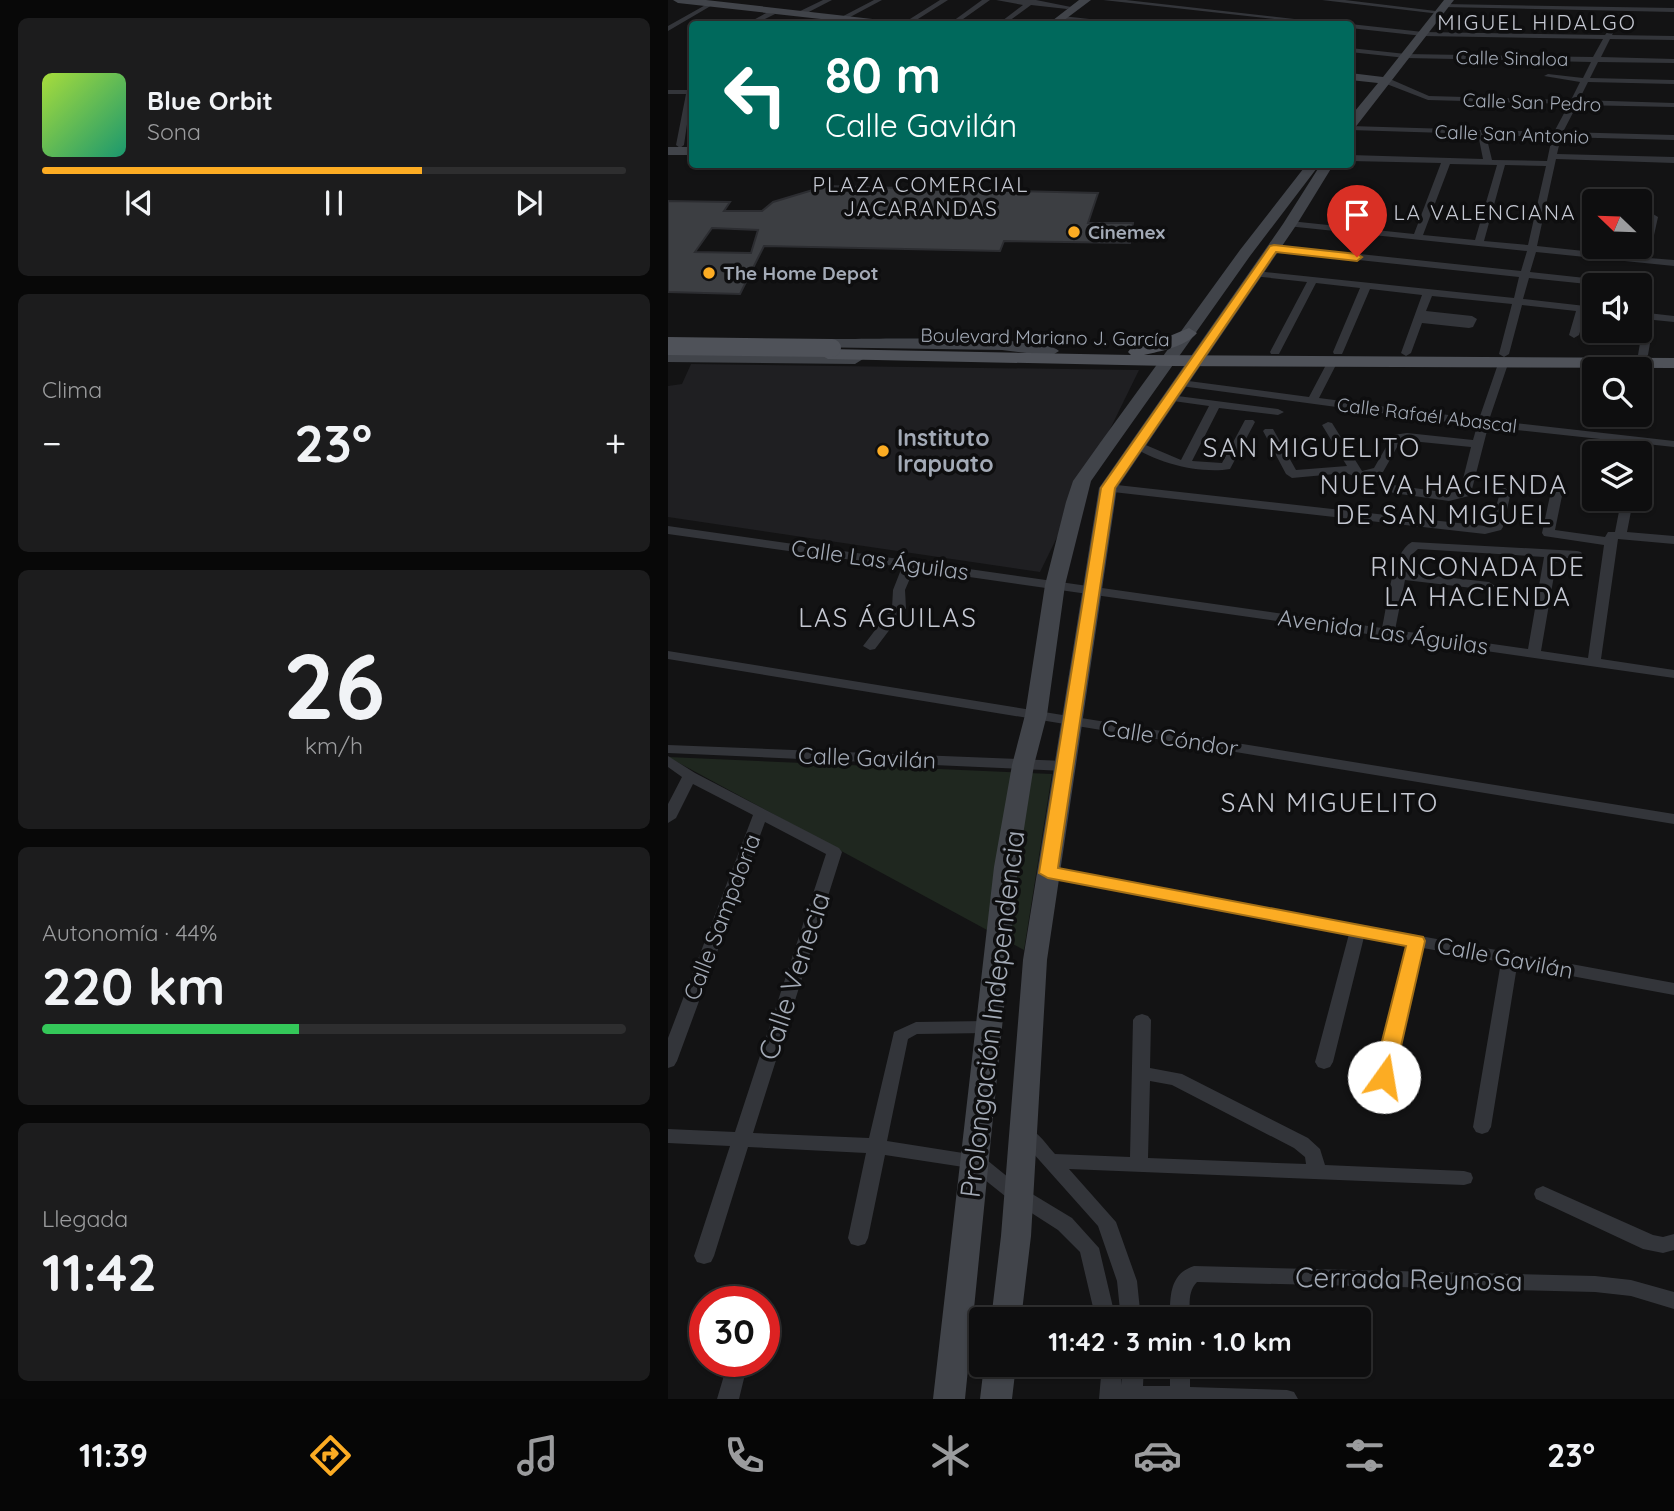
<!DOCTYPE html>
<html lang="es">
<meta charset="utf-8">
<style>
:root{--surface:#0e0e0f;--page:#1c1c1d;--text:#f1f3f6;--muted:#9b9c9e;--line:#2e2e2f;--accent:#fcac23}
body{margin:0;font-family:Quicksand,sans-serif;background:var(--page);color:var(--text);height:100vh;display:flex;flex-direction:column;font-size:26px;white-space:nowrap}
*{box-sizing:border-box;margin:0}
p{font-size:23px;color:var(--muted)}
.icon{flex:none;width:38px;height:38px;fill:none;stroke:currentColor;stroke-width:2;stroke-linecap:round;stroke-linejoin:round}
.map{position:relative;flex:1;overflow:hidden}
.panel{display:flex;flex-direction:column;gap:18px;padding:18px;background:#080808;width:668px}
.panel>*{flex:none}
.hud{position:absolute;left:21px;top:21px;width:665px;height:147px;border-radius:7px;box-shadow:0 2px 5px #0004,0 0 0 2px var(--line);background:#00695c;color:#fff;overflow:hidden}
.needle{width:46px;rotate:293deg}
.tools{position:absolute;left:914px;top:189px;display:grid;gap:14px}
.tools a{display:grid;place-items:center;width:70px;height:70px;border-radius:7px;background:var(--surface);box-shadow:0 2px 5px #0004,0 0 0 2px var(--line);font-size:35px}
.speed{position:absolute;left:21px;top:1286px;display:flex;gap:14px;font-size:35px;font-weight:700;text-align:center}
.speed>*{display:grid;place-content:center;width:91px;height:91px;border-radius:50%;background:var(--surface);box-shadow:0 2px 5px #0004,0 0 0 2px var(--line);line-height:1}
.speed .limit{border:10px solid #d22;background:#fff;color:#111}
.pin{position:absolute;display:grid;place-items:center;width:60px;height:60px;color:#fff;margin:-72px -30px;border-radius:50% 50% 50% 0;rotate:-45deg;box-shadow:0 0 7px #0007}
.pin .icon{rotate:45deg}
.me{position:absolute;width:77px;margin:-38px;rotate:13deg;stroke-linejoin:round;filter:drop-shadow(0 0 5px #0008)}
.turn{display:flex;align-items:center;gap:24px;height:147px;padding:0 21px;font-size:32px}
.turn .icon{width:91px;height:91px;stroke-width:2.5}
.turn b{display:block;font-size:49px;line-height:60px}
.big{font-size:52px;font-weight:700;line-height:1.1}
.panel .tile{flex:1;display:flex;flex-direction:column;justify-content:center;gap:10px;min-width:0;padding:0 24px;border-radius:10px;background:var(--page)}
.panel .dial{align-items:center;gap:0}
.dial b{font-size:91px;line-height:1}
.song{display:flex;align-items:center;gap:21px}
.cover{width:84px;height:84px;border-radius:10px;background:linear-gradient(135deg,hsl(80 70% 55%),hsl(160 70% 35%))}
.played{height:7px;border-radius:4px;background:linear-gradient(90deg,var(--accent) 65%,var(--line) 65%)}
.keys{display:flex;justify-content:space-around;direction:ltr}
.heat{display:flex;justify-content:space-between;align-items:center;font-size:38px;direction:ltr}
.charge{height:10px;border-radius:5px;background:linear-gradient(90deg,#34c759 44%,var(--line) 0)}
.trip{position:absolute;left:301px;top:1307px;width:402px;height:70px;border-radius:7px;background:var(--surface);box-shadow:0 2px 5px #0004,0 0 0 2px var(--line);font-weight:700;line-height:70px;text-align:center}
.dock{display:flex;height:112px;justify-content:space-around;align-items:center;background:#060606;color:var(--muted)}
.dock .icon{width:49px;height:49px}
.dock .current{color:var(--accent)}
.dock b{font-size:32px;color:var(--text)}
main{display:flex;flex:1;min-height:0}
.map>svg:first-child{display:block}
</style>
<main>
<section class="panel">
<div class="tile">
<div class="song"><i class="cover"></i><div><b>Blue Orbit</b><p>Sona</p></div></div>
<div class="played"></div>
<div class="keys"><svg class="icon" aria-label="previous" viewBox="0 0 24 24"><path d="M18 5L8 12l10 7zM5 5v14"/></svg><svg class="icon" aria-label="pause" viewBox="0 0 24 24"><path d="M8 5v14M16 5v14"/></svg><svg class="icon" aria-label="next" viewBox="0 0 24 24"><path d="M6 5l10 7-10 7zM19 5v14"/></svg></div>
</div>
<div class="tile"><p>Clima</p>
<div class="heat"><a>−</a><b class="big">23°</b><a>+</a></div>
</div>
<div class="tile dial"><b>26</b><p>km/h</p></div>
<div class="tile"><p>Autonomía · 44%</p><b class="big">220 km</b><div class="charge"></div></div>
<div class="tile"><p>Llegada</p><b class="big">11:42</b></div>
</section>
<div class="map">
<svg width="1006" height="1399" viewBox="0 0 1006 1399">
<rect width="100%" height="100%" fill="#131314"/>
<path fill="#1f1f22" d="M23,364L471,370L372,572L0,517V386L14,384Z"/>
<path fill="#1f271f" d="M0,757L384,774L356,950Z"/>
<path fill="#3c3e42" stroke="#2c2d31" stroke-width="2" fill-rule="evenodd" d="M158,186L430,193L420,223H465L462,243L336,241L332,251L96,246L72,294L0,292V201L62,202L56,211H94L105,202ZM44,228L90,230L83,253L27,252Z"/>
<g fill="none" stroke-linecap="round" stroke-linejoin="round">
<path fill="#33353a" fill-rule="evenodd" d="M155,0H164L133,16L126,14Z
M206,0H214L169,24H160Z
M272,0H280L242,24H234Z
M314,0H322L288,24H281Z
M328,0H368L403,7L399,9L363,5L337,24H330L355,5Z
M435,0H458L671,24H651Z
M654,0H677L776,12L772,14Z
M41,3L46,4L0,31V26Z
M777,4L1006,8V12L775,7Z
M100,12L107,14L87,24H78Z
M394,16L449,22L453,24H434L391,20Z
M679,24H682L755,32L937,35L944,26L948,28L944,35L1006,36V40L942,39L933,57L1006,59V63L930,62L922,78L1006,80V84L920,82L911,100L1006,103V107L909,105L895,132L1006,135V140L893,137L889,154L1006,157V163L888,159L869,246L972,257L980,217L985,214L990,217L981,258L1006,260V266L868,252L862,272L954,282L959,285H929L861,278L855,299L926,307V313L918,312L911,335L906,338L901,335L908,311L854,305L841,354L836,357L831,354L844,304L764,296L758,311L804,316L809,319L805,327L801,328L754,323L743,353L738,356L733,353L754,295L702,289L675,352L674,354H666L665,352L692,288L648,283L612,352L611,354H603L602,352L639,282L585,276V272L588,271L846,298L851,277L606,251L601,248L606,245L853,271L859,251L619,226L617,224L622,221L746,234L773,163L682,161V155L815,159L810,134L682,130V126L886,132L901,104L760,100L716,83V79H722L761,96L903,100L912,82L876,76L880,74L915,78L923,62L738,58L682,52V48L738,54L925,57L935,39L755,36L682,28V24ZM818,135L884,137L879,161L824,160ZM782,164L829,165L807,240L755,235ZM837,165L878,166L860,245L816,241Z
M0,90H24L16,145L12,148L8,145L18,94H0Z
M971,284L979,286L981,288L976,291L971,290V285H967Z
M971,312L1006,316V322L986,320L980,355L975,358L970,355L976,319L971,318Z
M665,358L670,361L651,398L811,419L831,361L832,359H840L841,361L821,420L1006,441V447L820,427L803,493L801,496L781,501L725,493L719,489L725,485L781,493L792,491L803,447L733,440L715,472L694,479L678,473L624,478L618,474L595,431L597,429H605L628,470L679,466L654,425L660,422L664,423L694,471L706,468L725,435L739,433L805,440L809,426L513,386L508,383L513,380L641,397L660,361Z
M502,395L610,409L616,412L610,415L551,408L524,461L554,463L577,420H585L587,422L562,469C532,474 487,463 463,445L469,442L473,443L513,460L541,406L498,400V396Z
M440,484L817,526L823,525L833,489L837,488L843,492L835,527L833,530L817,534L436,491L434,488Z
M889,487L895,491L887,530L937,537L940,532H947L953,501L955,499H963L965,501L959,532L1006,536V544L950,539L933,659L1006,670V678L246,569L237,590L238,608L207,649L202,650L195,646L224,608L225,590L234,567L0,534V526L714,628C719,607 724,551 744,542L909,551L913,552L915,555L913,558H889L873,651L920,658L936,545L876,536L874,533L883,491ZM750,549L876,557L860,649L727,630L737,580L821,590L827,586L821,582L739,573L742,556Z
M0,651L1006,814V824L0,659Z
M0,745L397,761L404,766L397,771L0,753Z
M0,756L27,773L171,848L174,852L85,1133L201,1138L226,1032L248,1022L319,1021L325,1023L328,1027L325,1031L319,1033L249,1034L240,1039L219,1141L314,1156L351,1186L404,1218L431,1248L448,1320H428L412,1252L390,1230L337,1196L302,1168L217,1155L200,1238L197,1244L190,1246L183,1244L180,1238L198,1153L80,1147L46,1256L43,1262L36,1264L29,1262L26,1256L62,1146L0,1143V1129L67,1132L158,854L97,822L9,1061L6,1066L0,1068V1038L85,815L25,784L8,818L0,823V804L14,777L0,767Z
M380,867L1006,983V995L849,966L823,1127L820,1132L814,1134L808,1132L805,1127L833,962L755,948L725,1078L722,1083L716,1085L710,1083L707,1078L739,945L696,937L665,1062L662,1067L656,1069L650,1067L647,1062L681,934L374,876L372,872L374,868Z
M474,1014L480,1016L483,1020L482,1068L514,1074L640,1138L652,1149L657,1165L796,1171L803,1173L805,1178L803,1183L796,1185L401,1169L448,1222L469,1281L473,1320H453L449,1281L430,1226L347,1133L350,1128C365,1123 377,1143 387,1154L462,1157L465,1020L468,1016ZM482,1081L504,1085L626,1148L637,1157L638,1164L480,1158Z
M875,1186L985,1235L995,1237L1006,1234V1250L995,1253L975,1249L868,1199L866,1194L868,1189Z
M526,1266L927,1276L963,1280L1006,1292V1309L963,1296L927,1292L529,1282C519,1292 522,1307 522,1320H502C502,1297 501,1274 526,1266Z
M60,1362H80L71,1399H49Z
M434,1365H454L453,1385L456,1365H476L475,1386H502V1365H522V1387L619,1390L626,1392L630,1399H431Z"/>
<path fill="#41444a" fill-rule="evenodd" d="M5,0H38L222,21L227,24H198L10,3Z
M411,0H423L391,24H380Z
M776,0H786L686,129L682,130V117L710,83L682,80V73L715,77Z
M0,147H24V155H0Z
M639,164H652L582,256L444,451L423,481L397,585L379,715L366,765L350,867L297,1399H265L326,867L344,765L357,715L377,585L398,502L405,481L432,443L572,250Z
M653,164L664,167L629,224L449,488L379,960L363,1236L353,1320H323L333,1236L355,960L431,488L615,224Z
M144,339C180,340 373,333 391,351L383,356L334,350L138,347L136,344L138,341Z
M0,352L187,354L195,359L187,364L0,362Z
M316,1365H348L344,1399H312Z"/>
<path fill="#4f5259" fill-rule="evenodd" d="M521,328L529,333C517,347 493,351 476,355L1006,358V368L501,366L160,359L151,354L160,349L463,355L460,352L463,348L492,340Z"/>
<path stroke="#4f5259" stroke-width="18" d="M0,346L164,348"/>
</g>
<path fill="#fcac23" stroke="#a47017" stroke-width="2" d="M606,245L689,254L694,257L689,261L608,252L447,488L390,868L755,937L757,941L726,1077L723,1083L716,1085L708,1083L705,1077L738,946L380,878L371,873L433,488L602,246Z"/>
<g fill="#fcac23" stroke="#0e0e0f" stroke-width="2.5">
<circle cx="406" cy="232" r="7"/>
<circle cx="41" cy="273" r="7"/>
<circle cx="215" cy="451" r="7"/>
</g>
<g text-anchor="middle" stroke-width="7" stroke-linejoin="round" paint-order="stroke">
<g font-size="19" fill="#a3aab6" stroke="#0e0e0f">
<text transform="translate(844 58) rotate(1)" y="7">Calle Sinaloa</text>
<text transform="translate(864 102) rotate(2)" y="7">Calle San Pedro</text>
<text transform="translate(844 134) rotate(2)" y="7">Calle San Antonio</text>
<text transform="translate(377 337) rotate(1)" y="7">Boulevard Mariano J. García</text>
<text transform="translate(759 415) rotate(7)" y="7">Calle Rafaél Abascal</text>
</g>
<g font-size="19" font-weight="bold" fill="#a3aab6" stroke="#0e0e0f" text-anchor="start">
<text x="420" y="239">Cinemex</text>
<text x="55" y="280">The Home Depot</text>
</g>
<g font-size="21" letter-spacing="2" fill="#c5c8d2" stroke="#0e0e0f">
<text x="869" y="30">MIGUEL HIDALGO</text>
<text x="253" y="192">PLAZA COMERCIAL<tspan x="253" dy="24">JACARANDAS</tspan></text>
<text x="817" y="220">LA VALENCIANA</text>
</g>
<g font-size="23" font-weight="bold" fill="#a3aab6" stroke="#0e0e0f" text-anchor="start">
<text x="229" y="446">Instituto<tspan x="229" dy="26">Irapuato</tspan></text>
</g>
<g font-size="23" fill="#a3aab6" stroke="#0e0e0f">
<text transform="translate(212 560) rotate(8)" y="8">Calle Las Águilas</text>
<text transform="translate(715 632) rotate(8)" y="8">Avenida Las Águilas</text>
<text transform="translate(502 738) rotate(9)" y="8">Calle Cóndor</text>
<text transform="translate(199 758) rotate(2)" y="8">Calle Gavilán</text>
<text transform="translate(54 917) rotate(-69)" y="8">Calle Sampdoria</text>
<text transform="translate(837 958) rotate(11)" y="8">Calle Gavilán</text>
</g>
<g font-size="26" letter-spacing="2" fill="#c5c8d2" stroke="#0e0e0f">
<text x="644" y="457">SAN MIGUELITO</text>
<text x="776" y="494">NUEVA HACIENDA<tspan x="776" dy="30">DE SAN MIGUEL</tspan></text>
<text x="810" y="576">RINCONADA DE<tspan x="810" dy="30">LA HACIENDA</tspan></text>
<text x="220" y="627">LAS ÁGUILAS</text>
<text x="662" y="812">SAN MIGUELITO</text>
</g>
<g font-size="28" fill="#a3aab6" stroke="#0e0e0f">
<text transform="translate(126 976) rotate(-72)" y="10">Calle Venecia</text>
<text transform="translate(324 1014) rotate(-83)" y="10">Prolongación Independencia</text>
<text transform="translate(741 1279) rotate(1)" y="10">Cerrada Reynosa</text>
</g>
</g>
</svg>
<div class="tools">
<a><svg class="needle" viewBox="-14 -14 28 28"><path d="M0-13l5 13h-10z" fill="#e53935"/><path d="M0 13l5-13h-10z" fill="#9b9c9e"/></svg></a>
<a><svg class="icon" aria-label="sound" viewBox="0 0 24 24"><path d="M4 9h4l5-4v14l-5-4H4zM17 9q2 3 0 6"/></svg></a>
<a><svg class="icon" aria-label="search" viewBox="0 0 24 24"><circle cx="10" cy="10" r="6"/><path d="M15 15l6 6"/></svg></a>
<a><svg class="icon" aria-label="layers" viewBox="0 0 24 24"><path d="M12 4l9 5-9 5-9-5zM3 14l9 5 9-5"/></svg></a>
</div>
<div class="speed"><div class="limit">30</div></div>
<div class="pin" style="left:689px;top:257px;background:#d93025"><svg class="icon" aria-label="arrive" viewBox="0 0 24 24"><path d="M6 21V4h12l-3 4 3 4H6"/></svg></div>
<svg class="me" style="left:716px;top:1077px" viewBox="-20 -20 40 40"><circle r="19" fill="#fff"/><path d="M0-13L10 11 0 6-10 11z" fill="#fcac23"/></svg>
<div class="trip">11:42 · 3 min · 1.0 km</div>
<div class="hud">
<div class="turn"><svg class="icon" aria-label="left" viewBox="0 0 24 24"><path d="M17 20v-9H6M10 6l-5 5 5 5"/></svg><div><b>80 m</b>Calle Gavilán</div></div>
</div>
</div>
</main>
<nav class="dock">
<b>11:39</b>
<svg class="icon current" aria-label="directions" viewBox="0 0 24 24"><path d="M12 3l9 9-9 9-9-9zM9 14v-3h6M13 9l2 2-2 2"/></svg>
<svg class="icon" aria-label="music" viewBox="0 0 24 24"><path d="M9 18V5l10-2v13"/><circle cx="6" cy="18" r="3"/><circle cx="16" cy="16" r="3"/></svg>
<svg class="icon" aria-label="phone" viewBox="0 0 24 24"><path d="M5 4h4l2 5-3 2q2 4 5 5l2-3 5 2v4C11 20 4 13 5 4z"/></svg>
<svg class="icon" aria-label="climate" viewBox="0 0 24 24"><path d="M12 3v18M4 7l16 10M4 17L20 7"/></svg>
<svg class="icon" aria-label="car" viewBox="0 0 24 24"><path d="M5 17H2v-5l4-1 3-4h7l3 4 3 1v5h-3M9 17h6M6 11h13"/><circle cx="7" cy="17" r="2"/><circle cx="17" cy="17" r="2"/></svg>
<svg class="icon" aria-label="filters" viewBox="0 0 24 24"><path d="M4 7h16M4 17h16"/><circle cx="9" cy="7" r="2"/><circle cx="15" cy="17" r="2"/></svg>
<b>23°</b>
</nav>
